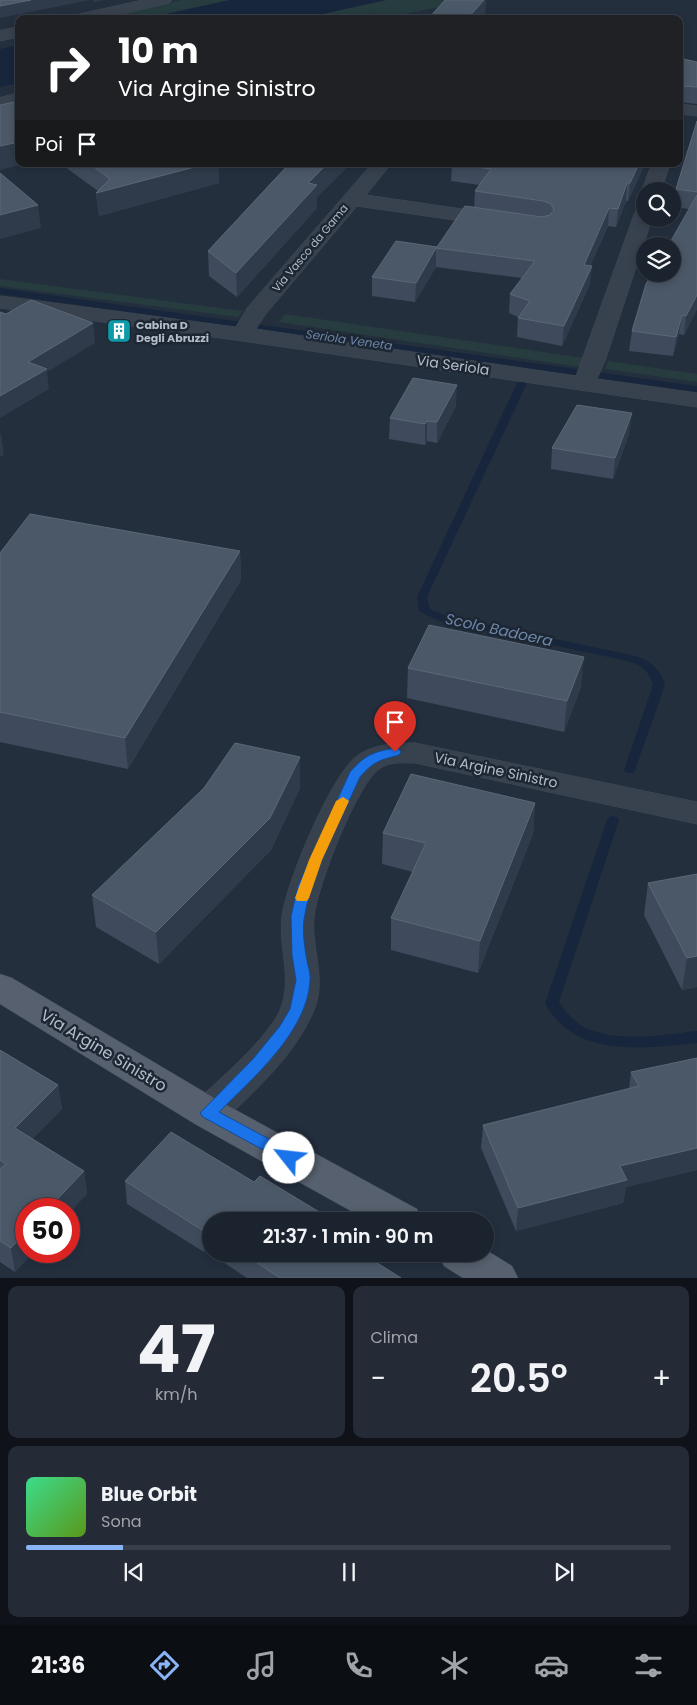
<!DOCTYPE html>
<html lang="it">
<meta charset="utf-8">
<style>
:root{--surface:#1b232e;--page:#242b36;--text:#f1f3f6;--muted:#a0a4aa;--line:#39404a;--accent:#8ab4f8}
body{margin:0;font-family:Poppins,sans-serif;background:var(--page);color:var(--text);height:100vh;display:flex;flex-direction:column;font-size:19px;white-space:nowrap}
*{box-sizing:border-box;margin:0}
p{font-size:16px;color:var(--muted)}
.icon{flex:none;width:28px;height:28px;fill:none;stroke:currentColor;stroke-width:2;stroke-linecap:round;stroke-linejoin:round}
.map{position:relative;height:1278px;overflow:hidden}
.panel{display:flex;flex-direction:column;gap:8px;padding:8px;background:#0f1319;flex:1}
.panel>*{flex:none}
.guide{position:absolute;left:15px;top:15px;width:668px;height:152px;border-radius:10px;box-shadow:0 2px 8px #0003,0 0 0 1px var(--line);background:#202124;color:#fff;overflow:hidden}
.tools{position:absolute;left:636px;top:182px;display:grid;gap:10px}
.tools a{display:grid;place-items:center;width:45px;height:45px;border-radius:50%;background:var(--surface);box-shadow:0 2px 8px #0003,0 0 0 1px var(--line);font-size:25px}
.speed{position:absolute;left:15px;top:1198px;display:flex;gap:10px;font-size:25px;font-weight:700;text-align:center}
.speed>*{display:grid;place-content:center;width:65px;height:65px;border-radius:50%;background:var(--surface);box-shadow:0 2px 8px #0003,0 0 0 1px var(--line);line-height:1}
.speed .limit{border:8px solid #d22;background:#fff;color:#111}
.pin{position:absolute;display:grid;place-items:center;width:42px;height:42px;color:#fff;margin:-51px -21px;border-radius:50% 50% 50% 0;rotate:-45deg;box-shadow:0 0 5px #0007}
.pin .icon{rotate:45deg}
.me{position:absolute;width:55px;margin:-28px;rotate:299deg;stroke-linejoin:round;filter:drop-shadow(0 0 4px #0008)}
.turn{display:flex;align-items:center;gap:18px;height:105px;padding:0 20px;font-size:22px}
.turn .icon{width:65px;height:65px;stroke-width:2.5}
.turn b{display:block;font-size:35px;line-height:42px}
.then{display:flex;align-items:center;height:48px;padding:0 20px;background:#0003;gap:10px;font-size:19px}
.big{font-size:38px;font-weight:600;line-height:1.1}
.panel .tile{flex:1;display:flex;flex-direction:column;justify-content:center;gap:8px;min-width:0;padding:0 18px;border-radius:10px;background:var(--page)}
.panel .dial{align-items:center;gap:0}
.dial b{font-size:65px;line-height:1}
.song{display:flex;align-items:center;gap:15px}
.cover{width:60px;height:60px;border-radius:8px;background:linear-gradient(135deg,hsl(150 70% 55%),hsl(90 70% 35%))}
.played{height:5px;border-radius:2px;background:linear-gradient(90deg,var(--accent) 15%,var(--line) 15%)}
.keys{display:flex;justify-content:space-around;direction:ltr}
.heat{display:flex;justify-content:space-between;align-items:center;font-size:28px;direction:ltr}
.panel .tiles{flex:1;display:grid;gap:8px;grid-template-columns:1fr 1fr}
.tile:last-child{grid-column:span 2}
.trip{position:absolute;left:202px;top:1212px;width:292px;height:50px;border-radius:25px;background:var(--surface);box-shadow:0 2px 8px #0003,0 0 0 1px var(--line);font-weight:600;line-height:50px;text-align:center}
.tab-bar{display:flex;height:80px;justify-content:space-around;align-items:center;background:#0b0e12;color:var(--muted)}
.tab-bar .icon{width:35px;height:35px}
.tab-bar .current{color:var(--accent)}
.tab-bar b{font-size:22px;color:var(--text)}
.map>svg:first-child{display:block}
</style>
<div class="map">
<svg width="697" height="1278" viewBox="0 0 697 1278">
<rect width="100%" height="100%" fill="#242f3e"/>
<path fill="#263c3f" d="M181,0H230L143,19H95Z
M386,0H473L396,16L394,19H384L371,13L344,19H300Z
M0,279L243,311L238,317L0,286Z
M285,314L584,358L580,367L279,322Z
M608,361L697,374V382L605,369Z"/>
<path fill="#17263c" d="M230,0H386L300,19H143Z
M19,45V83L0,87V49Z"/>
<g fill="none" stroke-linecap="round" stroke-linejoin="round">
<path fill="#17263c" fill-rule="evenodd" d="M0,288L697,386V392L0,294Z
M522,380L527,383L427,597L430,609L446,616L631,655C648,659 660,667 665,685L634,773H626L624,770L653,685C649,669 639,664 623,660L439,621L419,611L417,597L517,383Z
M613,816L617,817L619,820L559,1002C566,1012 573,1021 584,1027C615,1043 664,1035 697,1031V1043C643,1048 575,1059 545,1003L607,820L609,817Z"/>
<defs>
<path id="minor" d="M143,0H172L169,3L100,19H70L72,16Z
M19,27V37L0,41V31Z
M19,93V103L0,108V98Z
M679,104L697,106V116L679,114Z
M372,164H391L366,195L496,214L503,216L506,220L503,224L496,226L357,206L265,315L256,329L576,376L635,212L638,208L645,206V219H652L605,361L597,379L697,393V407L242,341L0,308V296L236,327L248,307Z
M652,164H670L661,191H645V195L642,191Z
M415,743L697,802V824L415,763C402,763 390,761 379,769C356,786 317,887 314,917C311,948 327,980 314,1010C295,1056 255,1090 221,1124L208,1128L195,1124L190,1113L195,1102C219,1080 267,1039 280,1010C293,980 278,947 282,916C286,883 331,775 357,756C373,744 395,743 415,743Z"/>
<path id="major" d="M0,974L12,978L221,1102L417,1209L422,1221H369L195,1124L0,1004Z
M486,1250L512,1266L518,1278H463L444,1266L438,1254H486Z"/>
</defs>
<use href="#minor" stroke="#414a57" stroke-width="1"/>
<use href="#major" stroke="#414a57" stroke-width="1"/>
<use href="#minor" fill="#38414e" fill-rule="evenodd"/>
<use href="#major" fill="#56606e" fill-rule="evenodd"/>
</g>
<path fill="#3f4b5c" d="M679,58L697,62V104L679,102V103Z
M697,121V309L684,335L679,334L673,356L629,351L632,331L689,209L674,207L676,189Z
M61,164H218L219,183L99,216L96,193L98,191Z
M289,164H350L317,197V208L237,297L209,276L208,251Z
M452,164H645L628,201H626L616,227L608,226L590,266V284L562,346L517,337L518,317L509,313L510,294L522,278L436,267L415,302L372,296V277L437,247L474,207L475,191L480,185L451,181Z
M456,406L437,443L427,441L425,445L389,439L390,418Z
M629,434L613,479L551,469L552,448Z
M240,551L241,580L128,769L0,742V553Z
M408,668L581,687L564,732L407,698Z
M300,757V788L271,850L159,964L96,927L92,895Z
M535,803L533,834L478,973L391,950V918L413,872L382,864L383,833Z
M697,874V987L682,990L644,915L648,883Z
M0,1050L58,1085L62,1109L32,1139L84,1171L87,1194L26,1251H34L15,1272L0,1262Z
M697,1058V1170L626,1187L623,1203L516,1231L481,1148L483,1125L629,1089L631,1072Z
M125,1181L254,1182L334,1221H211V1254H363L401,1278H247L205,1250L204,1252L127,1204Z"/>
<path fill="#2f3b4b" d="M31,0H90L0,18V6Z
M93,0H104L94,2Z
M484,0H486L485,19H467Z
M681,86L679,102V103V90Z
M19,142V164H23L0,170V146Z
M206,164H218L219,183L99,216L96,193Z
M327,164H350L317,197V208L237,297L236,273L308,183Z
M639,164H645L628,201L630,183Z
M627,183L626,201L616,227L618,209Z
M38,205L41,228L0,239V215Z
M609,208L608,226L582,283L584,265Z
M436,248V267L415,302L416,283Z
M592,266L590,284L562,346L564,326Z
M697,295V309L684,335L686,316Z
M682,315L679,334L673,356L676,337Z
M93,323L95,343L47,372L49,389L0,418V396L28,362Z
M457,385L456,406L437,443V422Z
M632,413L629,434L613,479L615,458Z
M427,421V441L425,445V424Z
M1,434L4,455L0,457V435Z
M240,551L241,580L128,769L125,738Z
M584,657L581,687L564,732L567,701Z
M300,757V788L271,850L159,964L156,932Z
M535,803L533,834L478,973L480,941Z
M697,956V987L682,990L687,958Z
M58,1085L62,1109L19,1152L15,1128Z
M697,1148V1170L626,1187L623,1203L516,1231L518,1208L620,1166Z
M84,1171L87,1194L69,1214V1209H48Z
M203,1228L205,1250L204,1252L202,1230Z
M26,1232V1251H34L15,1272L11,1248Z"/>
<path fill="#4b5868" stroke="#5c6777" d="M0,0H31L0,6Z
M445,0H484L467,19H428Z
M679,58L697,62V87L681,86L679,89Z
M19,101V142L0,146V105Z
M697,121V192L676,189Z
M90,164H206L96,193L110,179Z
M289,164H327L308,183L317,185L236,273L208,251Z
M455,164H639L630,183H627L618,209L609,208L584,265L592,266L564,326L518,318L530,301L510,294L535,261L436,248L416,283L372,277L396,241L437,247L465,206L542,217L550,215L554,210L551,204L543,201L475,191L491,169Z
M0,173L38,205L0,215Z
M697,195V295L686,316L682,315L676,337L632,331L646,284L652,274H672V246H668Z
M31,300L93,323L28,362L47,369L0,396V312L6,314Z
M413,378L457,385L437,422L427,421L425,424L390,418Z
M577,405L632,413L615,458L552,448Z
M30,514L240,551L125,738L0,712V553Z
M429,625L584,657L567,701L408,668Z
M235,743L300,757L270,818L156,932L92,895L204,788Z
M411,774L535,803L480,941L391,918L426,843L383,833Z
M697,874V956L687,958L648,883Z
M0,1050L58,1085L15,1128L84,1171L48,1209H26V1232L11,1248L0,1241V1169L6,1164L0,1160Z
M697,1058V1148L620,1166L627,1180L518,1208L483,1125L639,1086L631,1072Z
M171,1132L254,1182L260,1176L334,1221H211V1233L203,1228L202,1230L125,1181Z
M244,1254H363L401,1278H280Z"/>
<path fill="#1a73e8" stroke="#114b97" d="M395,748L399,749L401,752L399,755C380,760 374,761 360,777C341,820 314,867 305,914C302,926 304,943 306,955C307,964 311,973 310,981C307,1032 253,1078 219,1112L295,1153L297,1158L295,1162L289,1164L203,1117L200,1113L253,1059L280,1026L290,1009L296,980L292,955L291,916L298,886L350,772C365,755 373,752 395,748Z"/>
<path fill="#f59e0b" d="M343,797L349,801L322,860L309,898L307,901H297L295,898L309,860L336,801Z"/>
<defs>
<symbol id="building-square" viewBox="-11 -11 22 22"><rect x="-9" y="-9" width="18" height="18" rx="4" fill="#0f9aa8" stroke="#1d2633"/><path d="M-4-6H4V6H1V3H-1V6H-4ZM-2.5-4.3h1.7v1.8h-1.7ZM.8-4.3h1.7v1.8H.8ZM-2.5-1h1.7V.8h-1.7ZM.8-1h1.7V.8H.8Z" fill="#fff"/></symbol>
</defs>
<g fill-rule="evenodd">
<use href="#building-square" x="105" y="317" width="28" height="28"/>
</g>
<g text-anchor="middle" stroke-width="5" stroke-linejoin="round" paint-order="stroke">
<g font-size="11" fill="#b4bcc9" stroke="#1d2633">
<text transform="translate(310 248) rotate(-50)" y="4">Via Vasco da Gama</text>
</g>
<g font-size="11" font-weight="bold" fill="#b4bcc9" stroke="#1d2633" text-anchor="start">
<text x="136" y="329">Cabina D<tspan x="136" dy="13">Degli Abruzzi</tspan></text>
</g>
<g font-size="12" font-style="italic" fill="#6d86a8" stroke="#1d2633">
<text transform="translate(349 340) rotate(8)" y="4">Seriola Veneta</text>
</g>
<g font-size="14" fill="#b4bcc9" stroke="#1d2633">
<text transform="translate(453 365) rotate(8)" y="5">Via Seriola</text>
<text transform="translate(496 770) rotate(12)" y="5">Via Argine Sinistro</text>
</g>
<g font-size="15" font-style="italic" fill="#6d86a8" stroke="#1d2633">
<text transform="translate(499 630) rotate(12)" y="5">Scolo Badoera</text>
</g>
<g font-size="16" fill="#b4bcc9" stroke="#1d2633">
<text transform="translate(104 1050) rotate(31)" y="6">Via Argine Sinistro</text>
</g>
</g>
</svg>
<div class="tools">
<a><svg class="icon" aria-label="search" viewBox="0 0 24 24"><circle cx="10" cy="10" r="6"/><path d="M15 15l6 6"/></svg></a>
<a><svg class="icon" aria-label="layers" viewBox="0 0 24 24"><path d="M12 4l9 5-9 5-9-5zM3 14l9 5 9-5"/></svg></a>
</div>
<div class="speed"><div class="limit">50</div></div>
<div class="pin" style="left:395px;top:752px;background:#d93025"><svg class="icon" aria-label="arrive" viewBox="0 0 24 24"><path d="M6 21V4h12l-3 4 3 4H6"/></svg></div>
<svg class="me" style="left:289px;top:1158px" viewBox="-20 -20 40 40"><circle r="19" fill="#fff"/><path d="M0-13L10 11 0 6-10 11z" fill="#1a73e8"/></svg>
<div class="trip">21:37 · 1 min · 90 m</div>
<div class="guide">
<div class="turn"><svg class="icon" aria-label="right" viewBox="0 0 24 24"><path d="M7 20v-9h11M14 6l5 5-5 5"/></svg><div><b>10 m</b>Via Argine Sinistro</div></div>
<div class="then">Poi<svg class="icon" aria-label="arrive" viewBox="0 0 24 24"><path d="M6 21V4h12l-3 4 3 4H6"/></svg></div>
</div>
</div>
<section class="panel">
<div class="tiles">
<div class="tile dial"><b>47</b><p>km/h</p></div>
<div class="tile"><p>Clima</p>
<div class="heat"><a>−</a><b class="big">20.5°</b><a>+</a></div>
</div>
<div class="tile">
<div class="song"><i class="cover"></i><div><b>Blue Orbit</b><p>Sona</p></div></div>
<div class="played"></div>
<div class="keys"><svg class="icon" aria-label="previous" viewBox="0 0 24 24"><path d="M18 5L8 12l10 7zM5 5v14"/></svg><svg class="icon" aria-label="pause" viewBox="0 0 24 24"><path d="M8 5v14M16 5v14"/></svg><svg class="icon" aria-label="next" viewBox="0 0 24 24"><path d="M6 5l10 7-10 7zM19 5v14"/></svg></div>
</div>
</div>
</section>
<nav class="tab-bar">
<b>21:36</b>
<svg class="icon current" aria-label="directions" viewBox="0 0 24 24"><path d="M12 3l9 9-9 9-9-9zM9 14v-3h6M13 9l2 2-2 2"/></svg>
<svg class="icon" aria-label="music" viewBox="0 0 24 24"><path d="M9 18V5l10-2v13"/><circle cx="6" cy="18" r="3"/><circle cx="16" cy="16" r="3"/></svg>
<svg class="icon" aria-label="phone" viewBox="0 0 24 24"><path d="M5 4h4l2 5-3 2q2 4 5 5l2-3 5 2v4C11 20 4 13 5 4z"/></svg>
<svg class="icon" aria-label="climate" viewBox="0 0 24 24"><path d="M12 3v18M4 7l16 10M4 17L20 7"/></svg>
<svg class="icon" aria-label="car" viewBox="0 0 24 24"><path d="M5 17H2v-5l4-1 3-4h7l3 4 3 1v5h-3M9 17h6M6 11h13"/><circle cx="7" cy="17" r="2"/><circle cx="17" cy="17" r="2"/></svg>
<svg class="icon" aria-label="filters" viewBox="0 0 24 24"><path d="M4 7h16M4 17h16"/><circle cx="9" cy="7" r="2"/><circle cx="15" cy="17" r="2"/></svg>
</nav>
